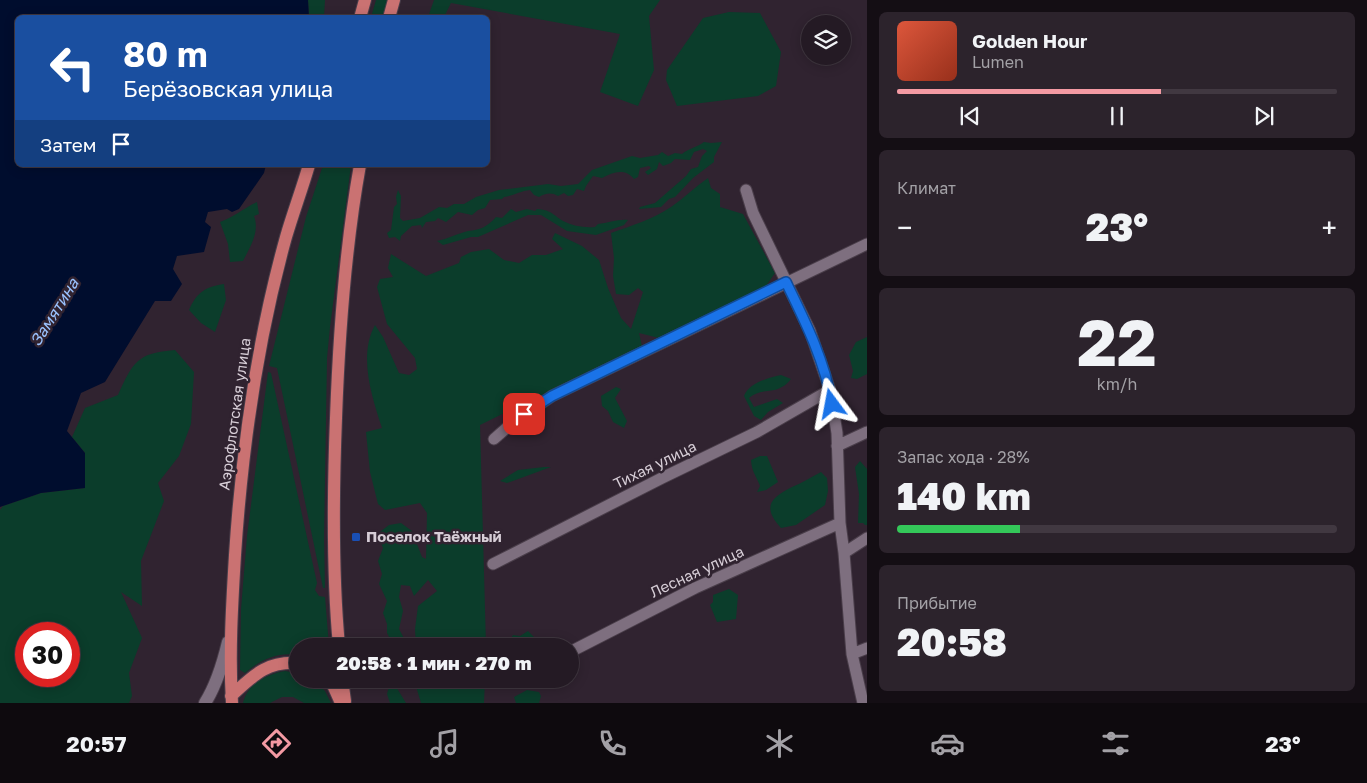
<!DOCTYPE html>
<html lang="ru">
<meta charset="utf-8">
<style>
:root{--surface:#241a24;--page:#2c232c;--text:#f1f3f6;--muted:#a3a1a6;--line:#413841;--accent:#f49aa3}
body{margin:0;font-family:"Golos Text",sans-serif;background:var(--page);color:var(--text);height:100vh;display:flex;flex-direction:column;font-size:19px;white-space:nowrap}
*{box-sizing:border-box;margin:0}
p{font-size:16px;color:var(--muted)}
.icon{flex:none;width:28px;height:28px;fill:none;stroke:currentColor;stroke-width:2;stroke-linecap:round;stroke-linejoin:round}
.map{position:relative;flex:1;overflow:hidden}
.details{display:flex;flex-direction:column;gap:12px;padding:12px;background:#140e14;width:500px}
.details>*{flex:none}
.hud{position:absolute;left:15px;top:15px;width:475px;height:152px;border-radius:8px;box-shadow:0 2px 12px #0003,0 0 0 1px var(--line);background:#1a4fa0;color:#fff;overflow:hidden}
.tools{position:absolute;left:801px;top:15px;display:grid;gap:10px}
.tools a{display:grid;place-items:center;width:50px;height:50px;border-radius:50%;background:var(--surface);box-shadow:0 2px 12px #0003,0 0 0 1px var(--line);font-size:25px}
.speed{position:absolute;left:15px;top:622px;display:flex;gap:10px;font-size:25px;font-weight:700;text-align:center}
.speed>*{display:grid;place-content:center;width:65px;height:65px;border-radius:50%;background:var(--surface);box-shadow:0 2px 12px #0003,0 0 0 1px var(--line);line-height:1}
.speed .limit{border:8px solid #d22;background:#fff;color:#111}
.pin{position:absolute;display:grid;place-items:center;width:42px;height:42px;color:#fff;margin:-21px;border-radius:10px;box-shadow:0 2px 8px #0006}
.me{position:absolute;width:55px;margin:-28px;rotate:347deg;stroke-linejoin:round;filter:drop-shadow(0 0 4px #0008)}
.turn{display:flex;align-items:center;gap:18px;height:105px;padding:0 25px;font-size:22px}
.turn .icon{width:65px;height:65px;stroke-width:2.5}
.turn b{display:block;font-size:35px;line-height:42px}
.then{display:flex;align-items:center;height:48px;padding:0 25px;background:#0003;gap:10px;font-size:19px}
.big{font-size:38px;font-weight:800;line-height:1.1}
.details .tile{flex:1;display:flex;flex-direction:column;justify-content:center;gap:8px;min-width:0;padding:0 18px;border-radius:8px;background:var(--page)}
.details .dial{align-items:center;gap:0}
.dial b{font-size:65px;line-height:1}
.song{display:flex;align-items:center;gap:15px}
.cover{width:60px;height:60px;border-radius:8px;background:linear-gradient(135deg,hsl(10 70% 55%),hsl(10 70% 35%))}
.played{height:5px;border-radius:2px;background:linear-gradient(90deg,var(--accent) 60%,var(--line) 60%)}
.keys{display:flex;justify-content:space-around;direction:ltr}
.heat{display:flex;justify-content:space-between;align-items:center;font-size:28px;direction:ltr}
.charge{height:8px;border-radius:4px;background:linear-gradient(90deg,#34c759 28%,var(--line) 0)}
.trip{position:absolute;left:289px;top:638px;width:290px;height:50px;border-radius:25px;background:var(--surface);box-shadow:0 2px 12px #0003,0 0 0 1px var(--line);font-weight:800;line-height:50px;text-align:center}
.menu{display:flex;height:80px;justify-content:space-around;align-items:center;background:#0e0a0e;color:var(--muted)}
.menu .icon{width:35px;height:35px}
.menu .active{color:var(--accent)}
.menu b{font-size:22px;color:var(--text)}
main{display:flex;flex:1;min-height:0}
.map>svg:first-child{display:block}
</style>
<main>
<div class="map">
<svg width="867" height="703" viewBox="0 0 867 703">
<rect width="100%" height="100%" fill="#302330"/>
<path fill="#0b3d2b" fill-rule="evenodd" d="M308,0H325L324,17H309Z
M376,0H387L383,17H371Z
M434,0H660L649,16L654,70L638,106L600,92L620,34L451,3L444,17H428Z
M729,12L760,13L781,52L776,86L758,96L677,106L666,80L667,70L703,18Z
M704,142L711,143L722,142L714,157V162L693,178L675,197L669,199L661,207L639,209L640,207L655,203L686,176L691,169L698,167L702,156L707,151L703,149L694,152L690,160L675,159L671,163L663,166L659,162L657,169L648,175L645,172L651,168L649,166L640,168L638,177L634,179C625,168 613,172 602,178L593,176L586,186L584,191L577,189L573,195L568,196L564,193L558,196C552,192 545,193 539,197L534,195L530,190C520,191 513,196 504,197L502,199L490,200L485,208L478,210L472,215L458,212L446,222L438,218L435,221L426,222L422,228L421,225L412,226L401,236L400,241L395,237L389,238L387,233L391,230L394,207L397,204L396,197L398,190L401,196L400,218L403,221L420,218L439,207L447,208L454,204H464L476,197L499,190L548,184L561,186L578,184L592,170L632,156L640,158L658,155L662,152L668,156L675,153L682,154C689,148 696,148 704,142Z
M323,165H351L330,327L327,358L324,538L325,588H323L277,368L269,366L306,217Z
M708,178L711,188L720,194V207L743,214L775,273L766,286L659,338L639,333L642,346L480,425L486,646H416L415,629L418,606L437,591L428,580L414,596L410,586L401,585L399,597L403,611L399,629L406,642L404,646H394L387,633V624L383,613L387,601L379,584L382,574L378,561L383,548L377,534L389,525L401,523L412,531L422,557L426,559L427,513L420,503L385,510L378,504L370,472L366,432L382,428C372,397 358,356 375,325L383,337L399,373L409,375L417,369L415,358L387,324L377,287L380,279L393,277L388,268L391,254L426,276L459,263L461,257L471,252L489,249L504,260L519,263L532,255H546L563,249L552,239L555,233L582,246L599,260L608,288L621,318L631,329L643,292L638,288L629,295L616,294L613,276L614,258L611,233C631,226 653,219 671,207C684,198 695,187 708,178Z
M257,202L259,214L254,216C260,232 250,247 243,261L230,262L228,244L220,222C234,217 244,208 257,202Z
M511,209L516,212L527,209L535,211L537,209C551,210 552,214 563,221C573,226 584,228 595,227L598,224C608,223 618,219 628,220L624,225L596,235L567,231L541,215H528L478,237H471L443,245L437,241C447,239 459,233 468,231C480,230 487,227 496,217L502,218Z
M224,284L226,300L215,332L201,323L189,310C197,292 205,287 224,284Z
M867,337V374L857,379L851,378L853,371L849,355L856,342Z
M175,350L194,372L191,424L179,456L158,483L164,501L141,561L142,606L121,592L142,638L129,673L132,696L129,703H0V510L3,506L41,493L85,488V453L72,437L85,408L118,395C133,362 137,353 175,350ZM26,634H69V676H26Z
M268,372L271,373L317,583L315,590L319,596L325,597L329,646H298L297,655C278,652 260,660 245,673L240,670L241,609L247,536Z
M781,375L791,379C777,397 763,386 749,398L754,407L777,399L783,403L768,412L761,420L754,416L744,396C749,383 768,378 781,375Z
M616,387L621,389L615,398L627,421L624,428L613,422L608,411L602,406L601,396Z
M760,456H767L778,482L766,490L757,492L760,486C756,475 752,473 751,460Z
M860,461L867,469V525H865L863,523H858L859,494L855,467Z
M544,467H551L507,483L500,481L518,470Z
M821,472L827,478L828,491L825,505L796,525L781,528C762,507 770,498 792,487C802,483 811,477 821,472Z
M729,589L738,595L736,619L717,622L710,605L713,602V595Z
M528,631L535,638L528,646H512L508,643L513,635L520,636Z
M285,671L297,673L298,679H313L325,691L331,703H304L293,697H282L270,703H243C247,684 267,674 285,671Z
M417,679H485L484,703H421L415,683Z
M390,683L395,685L406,703H390L387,694Z
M527,690L539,692L541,696L539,703H516L514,697Z"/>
<path fill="#000d2e" d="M0,0H308L309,17L18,18V165H266L264,173L239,209L232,212L227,209L208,212L205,222L211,227L204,252L177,256L173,269L182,284L171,301H155L105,382L81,393L67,431L85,453V488L41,493L0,507Z"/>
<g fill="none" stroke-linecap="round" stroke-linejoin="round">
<defs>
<path id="street" d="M746,190L753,213L810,331L830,390L837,433L840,523L844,553L852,654L863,703
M494,439L511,424L552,396L867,244
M837,446L867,432
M844,553L867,538
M493,564L662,478L757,432L830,390
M570,652L695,588L840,523
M852,654L867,648
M505,679H515"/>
<path id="secondary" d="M205,703C217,684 223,663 228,642"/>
<path id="primary" d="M360,18L365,0
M389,18L394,0
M339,646C332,571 333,494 336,418C339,334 345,248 360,165
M329,679L332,683L341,703
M342,679L345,701
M231,696C253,676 266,661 298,663
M232,703C229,653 232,605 235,555C242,448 257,341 286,237C293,213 302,189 309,165"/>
</defs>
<use href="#street" stroke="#4a3e4a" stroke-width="13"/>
<use href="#secondary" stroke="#4a3e4a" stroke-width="14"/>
<use href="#primary" stroke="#4a3e4a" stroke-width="14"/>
<use href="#street" stroke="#7e6f7f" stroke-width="11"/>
<use href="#secondary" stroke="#7e6f7f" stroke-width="12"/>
<use href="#primary" stroke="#ca7272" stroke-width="12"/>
</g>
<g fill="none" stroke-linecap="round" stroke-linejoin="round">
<defs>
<path id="route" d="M524,414L552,396L786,282C805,321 825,361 832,404"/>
</defs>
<use href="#route" stroke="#114b97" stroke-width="12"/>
<use href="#route" stroke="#1a73e8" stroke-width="9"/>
</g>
<rect fill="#1a4fb4" stroke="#302330" stroke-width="2" x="351" y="532" width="10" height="10" rx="2.5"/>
<g text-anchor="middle" stroke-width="5" stroke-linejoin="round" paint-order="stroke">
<g font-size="15" fill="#d7ced7" stroke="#302330">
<text transform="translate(235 414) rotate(-82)" y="5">Аэрофлотская улица</text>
<text transform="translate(655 465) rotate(-26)" y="5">Тихая улица</text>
<text transform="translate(697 572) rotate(-25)" y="5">Лесная улица</text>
</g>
<g font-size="15" font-weight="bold" fill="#d7ced7" stroke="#302330" text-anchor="start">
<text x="366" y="542">Поселок Таёжный</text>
</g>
<g font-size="16" font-style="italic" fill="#9ac2fe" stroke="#302330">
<text transform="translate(54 312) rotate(-58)" y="6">Замятина</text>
</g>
</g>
</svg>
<div class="tools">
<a><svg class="icon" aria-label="layers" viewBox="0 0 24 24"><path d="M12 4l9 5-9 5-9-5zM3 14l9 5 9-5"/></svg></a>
</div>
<div class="speed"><div class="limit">30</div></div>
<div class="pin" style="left:524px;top:414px;background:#d93025"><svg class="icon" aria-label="arrive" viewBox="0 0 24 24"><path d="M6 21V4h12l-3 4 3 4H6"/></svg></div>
<svg class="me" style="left:832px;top:404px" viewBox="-20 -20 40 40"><path d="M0-17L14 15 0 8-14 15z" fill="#1a73e8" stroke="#fff" stroke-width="4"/></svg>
<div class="trip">20:58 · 1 мин · 270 m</div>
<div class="hud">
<div class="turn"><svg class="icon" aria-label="left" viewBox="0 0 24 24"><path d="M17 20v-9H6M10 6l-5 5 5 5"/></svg><div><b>80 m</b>Берёзовская улица</div></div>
<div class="then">Затем<svg class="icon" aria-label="arrive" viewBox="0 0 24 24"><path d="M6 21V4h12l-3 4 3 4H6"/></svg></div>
</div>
</div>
<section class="details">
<div class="tile">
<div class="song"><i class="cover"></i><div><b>Golden Hour</b><p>Lumen</p></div></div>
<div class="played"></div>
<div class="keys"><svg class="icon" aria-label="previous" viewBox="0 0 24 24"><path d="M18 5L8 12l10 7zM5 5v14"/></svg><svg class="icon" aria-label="pause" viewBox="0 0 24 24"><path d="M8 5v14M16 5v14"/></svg><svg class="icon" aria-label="next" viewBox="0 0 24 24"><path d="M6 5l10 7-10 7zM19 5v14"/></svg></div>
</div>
<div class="tile"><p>Климат</p>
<div class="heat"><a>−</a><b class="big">23°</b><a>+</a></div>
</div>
<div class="tile dial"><b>22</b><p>km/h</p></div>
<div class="tile"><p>Запас хода · 28%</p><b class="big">140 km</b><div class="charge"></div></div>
<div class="tile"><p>Прибытие</p><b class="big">20:58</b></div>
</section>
</main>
<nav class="menu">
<b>20:57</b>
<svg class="icon active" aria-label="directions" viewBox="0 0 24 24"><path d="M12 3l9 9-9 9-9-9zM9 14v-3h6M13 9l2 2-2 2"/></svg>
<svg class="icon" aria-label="music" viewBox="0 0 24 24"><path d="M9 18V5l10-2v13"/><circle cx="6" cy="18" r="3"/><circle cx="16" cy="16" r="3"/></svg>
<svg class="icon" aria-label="phone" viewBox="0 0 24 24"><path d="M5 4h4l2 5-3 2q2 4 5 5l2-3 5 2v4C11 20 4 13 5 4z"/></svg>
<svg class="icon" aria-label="climate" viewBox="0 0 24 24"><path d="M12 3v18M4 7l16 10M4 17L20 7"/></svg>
<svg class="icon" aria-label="car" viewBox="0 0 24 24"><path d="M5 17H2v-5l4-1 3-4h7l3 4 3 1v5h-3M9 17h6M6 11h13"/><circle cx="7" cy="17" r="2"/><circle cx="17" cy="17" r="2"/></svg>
<svg class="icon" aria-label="filters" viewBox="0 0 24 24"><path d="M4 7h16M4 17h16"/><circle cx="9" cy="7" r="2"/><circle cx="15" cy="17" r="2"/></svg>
<b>23°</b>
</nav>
